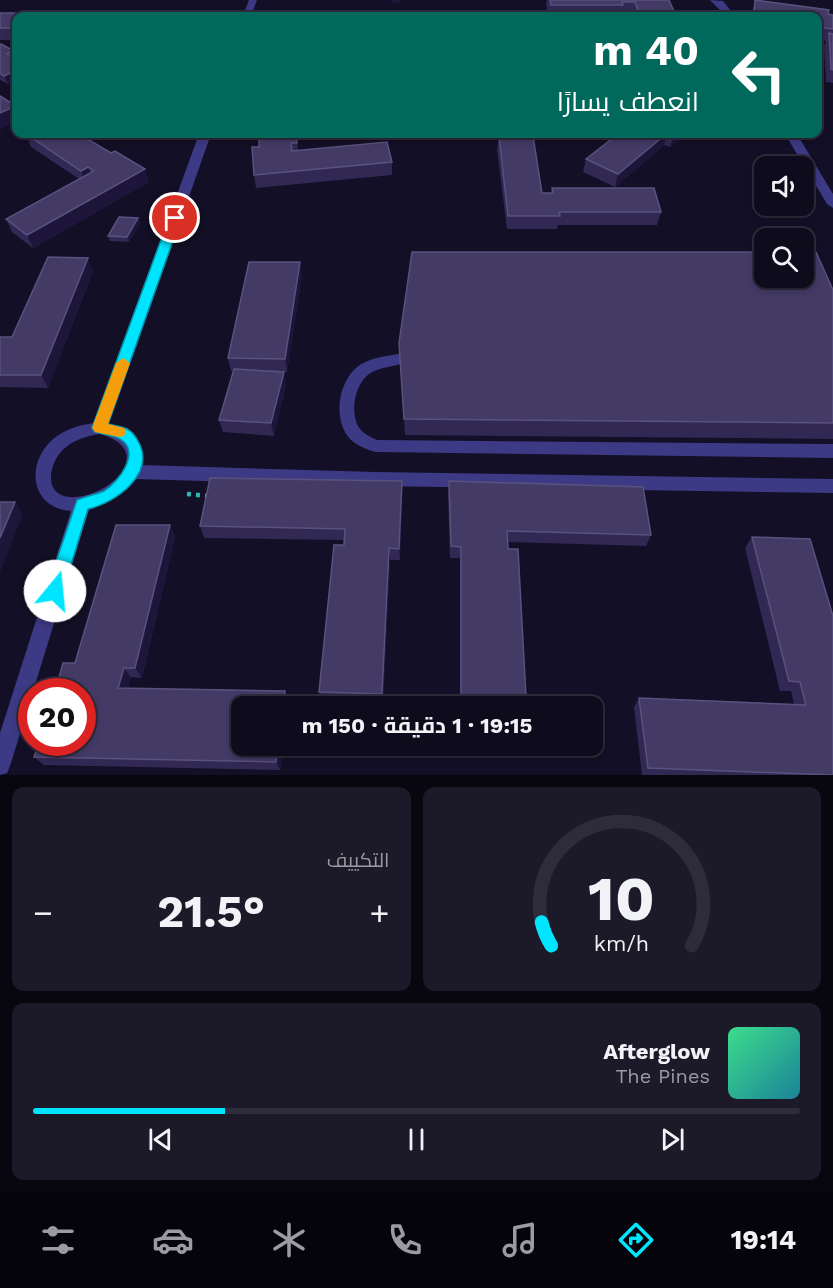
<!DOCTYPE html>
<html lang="ar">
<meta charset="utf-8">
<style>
:root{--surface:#0e0b1c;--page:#1c1929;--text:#f1f3f6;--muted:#9b9ba3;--line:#2e2b3b;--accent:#00e5ff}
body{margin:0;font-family:"Work Sans",Cairo,sans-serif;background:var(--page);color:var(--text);direction:rtl;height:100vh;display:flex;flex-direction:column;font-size:22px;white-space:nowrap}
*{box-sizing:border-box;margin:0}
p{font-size:20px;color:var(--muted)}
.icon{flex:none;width:33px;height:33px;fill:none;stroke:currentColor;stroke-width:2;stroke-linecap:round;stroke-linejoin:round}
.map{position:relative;height:775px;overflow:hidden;direction:ltr}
.drawer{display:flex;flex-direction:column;gap:12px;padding:12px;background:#08060f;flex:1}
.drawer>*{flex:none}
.guide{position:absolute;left:12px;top:12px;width:810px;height:126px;border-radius:12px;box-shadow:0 3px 9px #0003,0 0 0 2px var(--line);direction:rtl;background:#00695c;color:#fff;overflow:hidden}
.buttons{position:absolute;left:754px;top:156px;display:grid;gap:12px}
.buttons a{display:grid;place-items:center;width:60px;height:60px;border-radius:12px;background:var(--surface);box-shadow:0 3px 9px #0003,0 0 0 2px var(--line);font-size:30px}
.speed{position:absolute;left:18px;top:678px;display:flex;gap:12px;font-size:30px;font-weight:700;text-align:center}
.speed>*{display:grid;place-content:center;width:78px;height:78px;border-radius:50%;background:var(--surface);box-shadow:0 3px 9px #0003,0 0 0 2px var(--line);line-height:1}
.speed .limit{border:9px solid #d22;background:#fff;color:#111}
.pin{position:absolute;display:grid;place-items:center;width:51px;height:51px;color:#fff;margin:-26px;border:3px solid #fff;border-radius:50%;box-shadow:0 2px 6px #0007}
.me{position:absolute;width:66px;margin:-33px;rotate:17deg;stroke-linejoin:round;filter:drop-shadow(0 0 4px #0008)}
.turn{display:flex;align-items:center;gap:21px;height:126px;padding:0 24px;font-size:27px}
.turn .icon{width:78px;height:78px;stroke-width:2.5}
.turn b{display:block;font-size:42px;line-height:51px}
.big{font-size:45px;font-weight:700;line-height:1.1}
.drawer .card{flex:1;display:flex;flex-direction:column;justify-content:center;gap:9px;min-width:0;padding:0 21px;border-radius:12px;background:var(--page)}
.drawer .dial{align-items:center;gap:0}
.dial svg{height:156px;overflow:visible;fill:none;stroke:var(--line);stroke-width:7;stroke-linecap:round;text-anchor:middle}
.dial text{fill:var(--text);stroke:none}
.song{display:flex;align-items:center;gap:18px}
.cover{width:72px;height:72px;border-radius:9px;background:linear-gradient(135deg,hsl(150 70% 55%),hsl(190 70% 35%))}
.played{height:6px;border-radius:3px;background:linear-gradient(90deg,var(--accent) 25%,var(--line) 25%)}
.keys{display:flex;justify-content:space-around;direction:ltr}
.heat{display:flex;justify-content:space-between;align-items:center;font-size:33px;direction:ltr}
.drawer .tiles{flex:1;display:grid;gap:12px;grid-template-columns:1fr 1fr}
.card:last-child{grid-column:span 2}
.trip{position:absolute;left:231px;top:696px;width:372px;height:60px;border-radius:12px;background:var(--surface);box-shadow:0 3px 9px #0003,0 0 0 2px var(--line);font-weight:700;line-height:60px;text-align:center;direction:rtl}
.tab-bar{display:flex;height:96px;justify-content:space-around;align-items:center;background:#06040b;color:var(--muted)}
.tab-bar .icon{width:42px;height:42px}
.tab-bar .current{color:var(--accent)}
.tab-bar b{font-size:27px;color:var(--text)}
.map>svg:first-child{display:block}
</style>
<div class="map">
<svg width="833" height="775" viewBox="0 0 833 775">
<rect width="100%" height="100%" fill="#130f26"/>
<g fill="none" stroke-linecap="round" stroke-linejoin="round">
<path stroke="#2fb8b0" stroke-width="4.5" stroke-dasharray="4 5" stroke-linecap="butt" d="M187,494L209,496"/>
<path fill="#3d3a85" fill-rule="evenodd" d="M249,0H257L251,16H243Z
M710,0L723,1L735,16H726Z
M199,134H211L109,424C129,430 149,441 141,465L375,472L833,479V493L375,486L135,479C122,496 108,503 89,510L10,766L7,773L0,775V733L71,511C31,508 25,465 52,440C63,430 79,425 94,423ZM100,434C159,451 108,500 69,497C41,494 50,459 66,447C76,439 87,436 100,434Z
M785,134H797L833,194V208L827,204Z
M399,354L404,355L406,359L404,363C392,367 379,367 369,374C355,384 350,411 358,426C362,433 370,437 377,440L833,444V458L376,452C368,450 358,446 351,440C333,422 337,385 356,368C367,358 385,356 399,354Z"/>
</g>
<path fill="#312854" d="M547,0H669L676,16H633L632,14H621V16H549L546,4Z
M755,0L833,15V83L826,82L824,46L826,41L818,40V41V16H751Z
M0,13H23L25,16H16V40H0Z
M0,45L16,56V80L8,84L0,80Z
M26,134L149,182L33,248L12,232L6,219L79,179L31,147Z
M296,134L298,150L392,162V175L256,188L254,175L259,147Z
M421,134H476L423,138Z
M618,134H687L670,147L664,145L615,187L583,172L586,159Z
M499,136L542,193H551L552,188L661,212L657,225H558L557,229H507L497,149Z
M140,223L129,242L110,241L108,236Z
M93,271L48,388L0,387V336L1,337H12Z
M302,275L287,372H281L286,385L274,436L223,432L219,420L234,371H231L228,358Z
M833,290V439L405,435L399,343Z
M402,481L400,560H390L383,703L321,702L319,692L344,540L204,538L200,526Z
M449,481L651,535L646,546L508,542L526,697L523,706L460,704V558H450L448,493Z
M170,525L175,537L142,678L131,677L128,688L285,691L289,701L280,770L44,765L34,757L75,663Z
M752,537L833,775H642L634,707L639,698L794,704L791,691H780L745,548Z"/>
<path fill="#1d163a" d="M392,0H403L393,4Z
M16,23V37L13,28Z
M14,51L16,56V60L7,54Z
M16,70V80L8,84L4,76Z
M16,106V121L0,129V113Z
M666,134H667L664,145L615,187L618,174Z
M675,134H687L670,147L674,135Z
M88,167L93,180L86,184L81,171Z
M145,169L149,182L33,248L27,235Z
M138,218L140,223L129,242L127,237Z
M88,258L93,271L48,388L41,375Z
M300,262L302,275L287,372L285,359Z
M284,372L286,385L274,436L271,423Z
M402,481V493L400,560L399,549Z
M15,502L23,514L0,572V538Z
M170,525L175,537L142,678L135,668Z
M389,548L390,560L383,703L382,694Z
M124,668L131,677L126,697L118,688Z
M285,691L289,701L288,706H283Z
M279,746H283L280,770L276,762Z"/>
<path fill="#433a66" stroke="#5a527e" stroke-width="1.5" d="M550,0H669L676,16H640L635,2H622L623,5H551Z
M755,0L829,10L828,14L833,15V29L819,27V37H818V16H754Z
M355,12L362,16H345Z
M520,12L531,16H514Z
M0,13H23L21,16H16V23L13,28H0Z
M197,15H215V16H197Z
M829,33L833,34V70L831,69Z
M1,44L14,51L7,54L16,60V70L4,76L0,73V45Z
M0,96L16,106L0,113Z
M26,134H79L111,153L115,151L145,169L27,235L6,219L94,171L88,167L81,171Z
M259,134H296L297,143H291L292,151L387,142L392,162L254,175L252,147H259Z
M618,134H666L618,174L586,159Z
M499,136H533L542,193H553L552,188H654L661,212H559L560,216H508Z
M119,217L138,218L127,237L108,236Z
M412,252H765V278H804V252H816L833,290V423L404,419L399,343Z
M48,257L88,258L41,375H0V337H12Z
M249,262H300L285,359L228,358Z
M234,369L284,372L271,423L219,420Z
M210,478L402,481L399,549L389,548L382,694L319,692L334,545H344L345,529L200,526Z
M449,481L643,487L651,535L507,531L508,549H518L526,697L461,695V547L451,546Z
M0,502H15L0,538Z
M116,525H170L135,668H124L118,688L285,691L283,706H242V746H279L276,762L34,757L39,742H82V692H55L63,663H75Z
M752,537L810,539L833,616V775L648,768L639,698L806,705L800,682L789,681Z"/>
<path fill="#00e5ff" stroke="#0095a6" stroke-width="1.5" d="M175,214L181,218L108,424C114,426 121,426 127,429C133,432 136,437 139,443C155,475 115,503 88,509L63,591L61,597L55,599L49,597L46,591L77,500C86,496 95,495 104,491C119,482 143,450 118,438C111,435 102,434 95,432L92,428L169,218Z"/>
<path fill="#f59e0b" d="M123,358L130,363L108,424L124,428L126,432L124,436L119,437L95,432L92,428L116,363Z"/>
</svg>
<div class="buttons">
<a><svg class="icon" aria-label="sound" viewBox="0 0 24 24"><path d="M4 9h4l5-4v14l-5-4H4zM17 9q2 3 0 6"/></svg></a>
<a><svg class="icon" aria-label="search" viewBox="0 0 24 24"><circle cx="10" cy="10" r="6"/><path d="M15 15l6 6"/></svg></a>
</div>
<div class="speed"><div class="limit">20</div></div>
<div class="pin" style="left:175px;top:218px;background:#d93025"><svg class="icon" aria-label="arrive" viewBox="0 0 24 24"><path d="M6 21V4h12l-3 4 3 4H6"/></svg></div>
<svg class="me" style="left:55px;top:591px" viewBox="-20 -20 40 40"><circle r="19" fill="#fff"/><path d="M0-13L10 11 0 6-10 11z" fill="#00e5ff"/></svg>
<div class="trip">19:15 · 1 دقيقة · 150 m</div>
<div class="guide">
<div class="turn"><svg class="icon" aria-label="left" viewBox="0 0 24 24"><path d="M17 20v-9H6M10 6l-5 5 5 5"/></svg><div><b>40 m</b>انعطف يسارًا</div></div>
</div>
</div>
<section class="drawer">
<div class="tiles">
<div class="card dial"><svg viewBox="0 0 100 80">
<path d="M14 69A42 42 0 1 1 86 69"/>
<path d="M14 69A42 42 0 0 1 9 57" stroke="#00e5ff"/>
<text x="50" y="56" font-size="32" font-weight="700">10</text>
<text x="50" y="72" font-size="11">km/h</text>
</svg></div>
<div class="card"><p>التكييف</p>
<div class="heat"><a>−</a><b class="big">21.5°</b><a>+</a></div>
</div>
<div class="card">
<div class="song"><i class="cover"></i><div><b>Afterglow</b><p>The Pines</p></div></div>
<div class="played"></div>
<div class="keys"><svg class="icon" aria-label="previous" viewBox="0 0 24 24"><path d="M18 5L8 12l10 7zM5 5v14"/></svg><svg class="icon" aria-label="pause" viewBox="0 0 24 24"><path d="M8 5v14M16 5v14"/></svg><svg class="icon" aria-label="next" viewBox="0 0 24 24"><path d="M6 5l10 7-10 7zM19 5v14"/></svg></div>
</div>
</div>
</section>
<nav class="tab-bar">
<b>19:14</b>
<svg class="icon current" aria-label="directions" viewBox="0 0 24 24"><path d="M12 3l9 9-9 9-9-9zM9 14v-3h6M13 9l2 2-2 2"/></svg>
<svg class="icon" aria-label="music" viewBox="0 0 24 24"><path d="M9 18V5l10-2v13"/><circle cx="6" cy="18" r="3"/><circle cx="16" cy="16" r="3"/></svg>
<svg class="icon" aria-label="phone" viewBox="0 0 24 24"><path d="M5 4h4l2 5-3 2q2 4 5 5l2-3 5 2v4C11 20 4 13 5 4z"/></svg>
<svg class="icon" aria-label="climate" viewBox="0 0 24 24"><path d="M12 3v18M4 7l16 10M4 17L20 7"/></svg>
<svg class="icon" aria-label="car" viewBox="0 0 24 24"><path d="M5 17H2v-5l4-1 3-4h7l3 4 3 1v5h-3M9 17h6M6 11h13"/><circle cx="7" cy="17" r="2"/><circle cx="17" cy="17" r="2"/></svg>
<svg class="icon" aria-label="filters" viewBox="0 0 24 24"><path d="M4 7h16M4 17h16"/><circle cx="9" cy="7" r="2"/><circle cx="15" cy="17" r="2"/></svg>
</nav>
